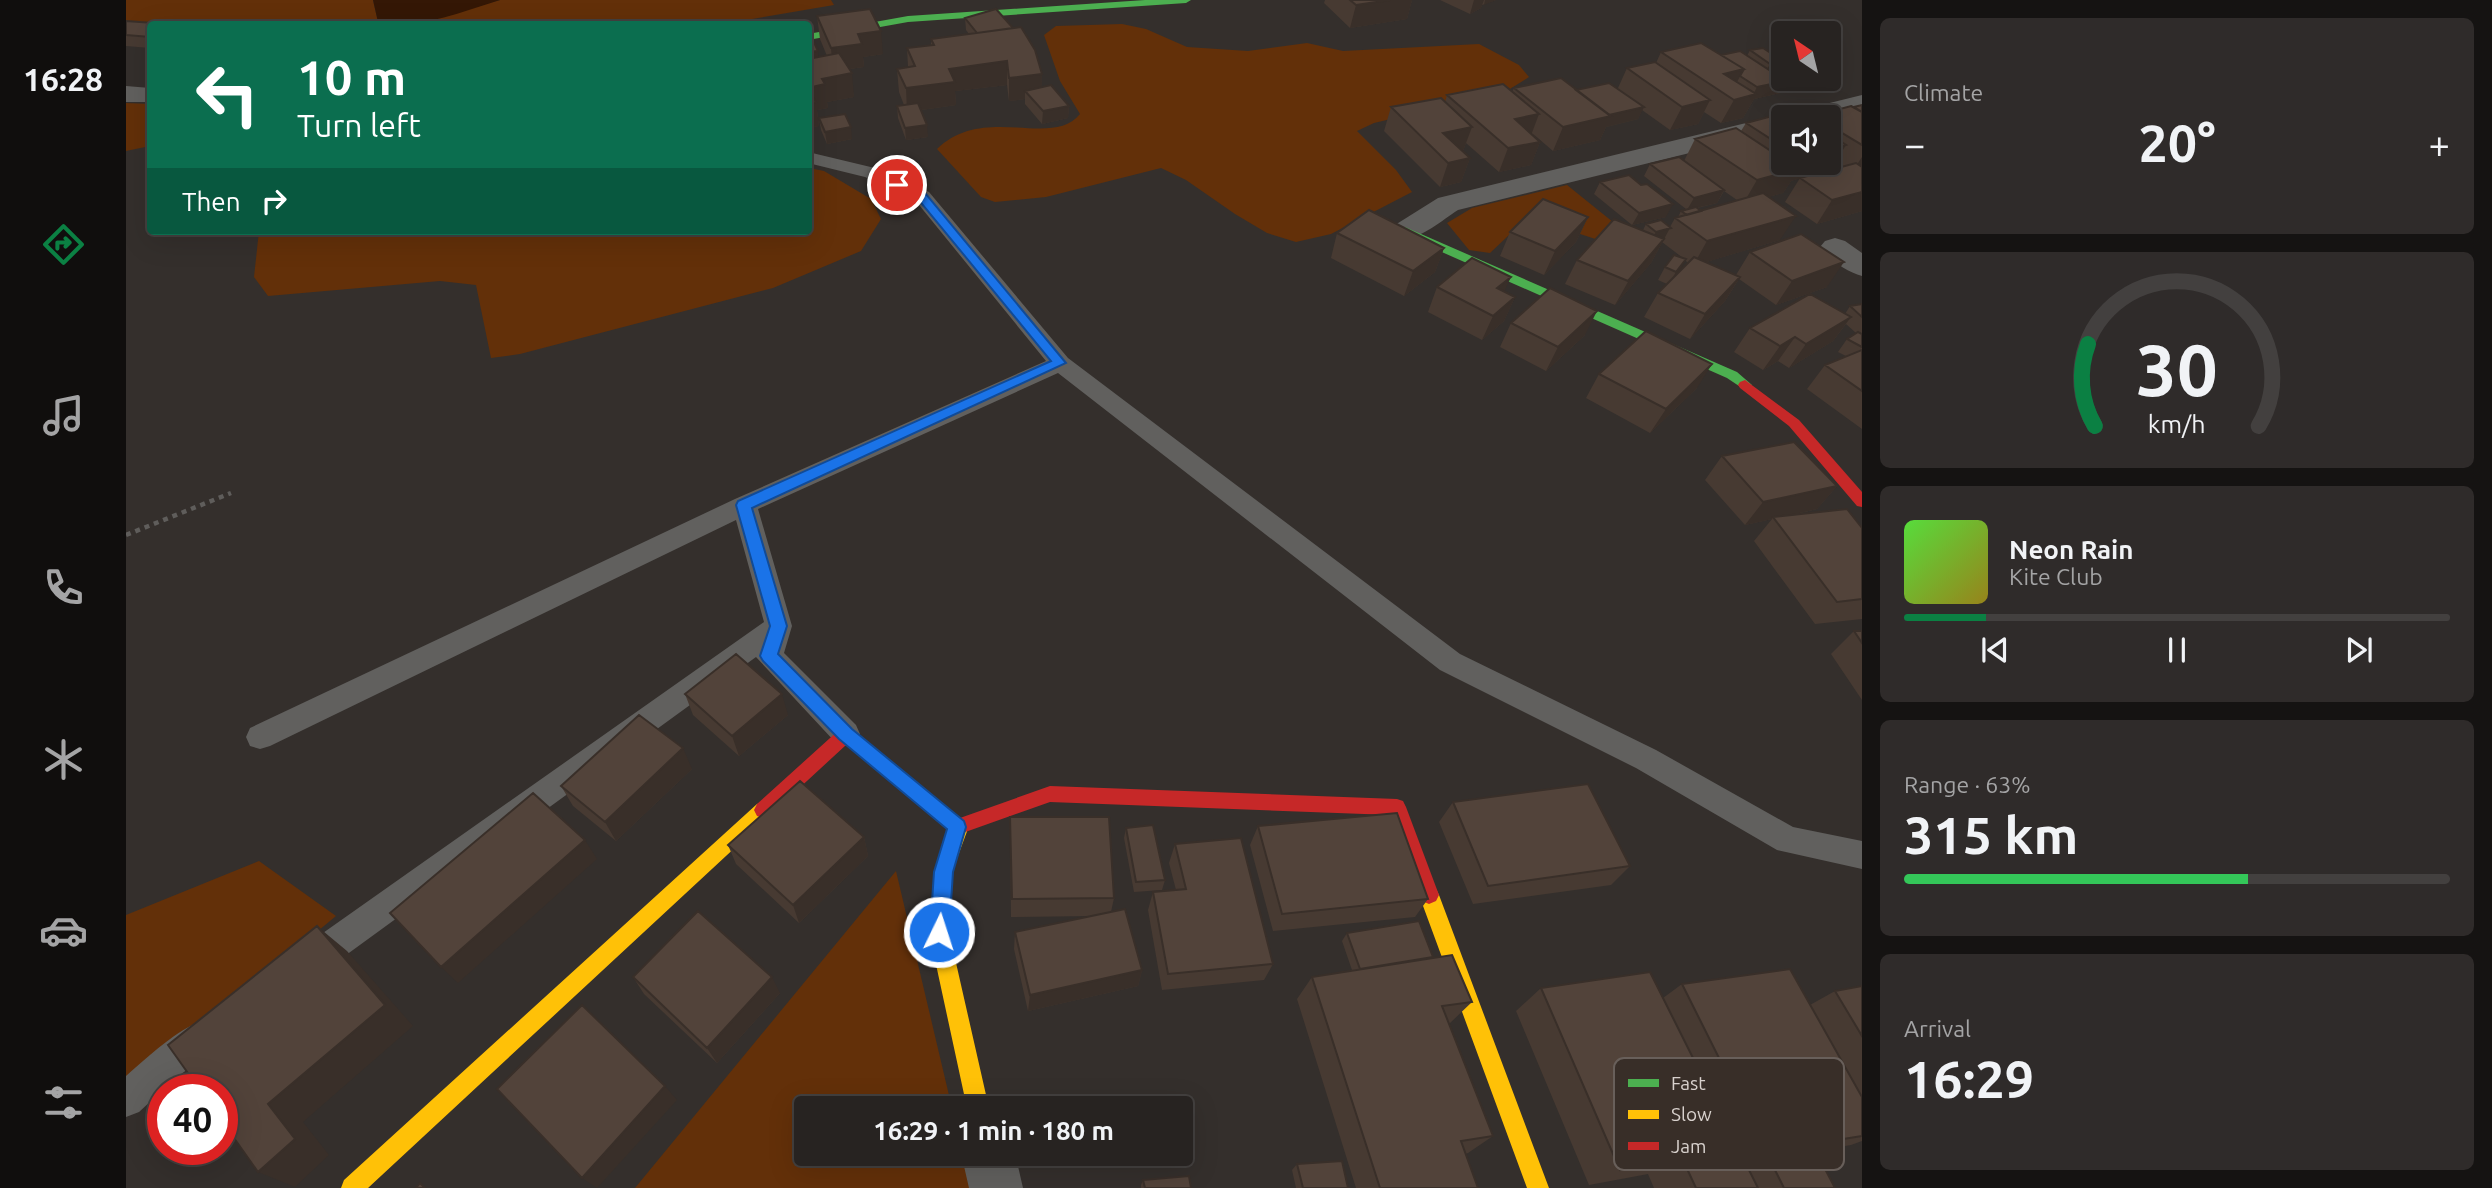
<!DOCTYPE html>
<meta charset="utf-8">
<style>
:root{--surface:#272321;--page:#2f2b2a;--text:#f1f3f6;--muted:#a4a4a5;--line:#43403f;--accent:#0b8043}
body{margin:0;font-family:Ubuntu,sans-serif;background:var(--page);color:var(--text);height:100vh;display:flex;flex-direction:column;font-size:26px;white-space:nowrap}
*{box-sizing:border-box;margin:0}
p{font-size:23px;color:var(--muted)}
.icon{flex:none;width:38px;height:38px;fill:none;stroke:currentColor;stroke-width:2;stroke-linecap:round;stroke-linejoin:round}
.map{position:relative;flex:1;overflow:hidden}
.drawer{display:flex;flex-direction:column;gap:18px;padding:18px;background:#151312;width:630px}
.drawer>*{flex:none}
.banner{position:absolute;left:21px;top:21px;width:665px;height:214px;border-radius:7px;box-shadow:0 7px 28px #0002,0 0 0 2px var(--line);background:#0b6e4f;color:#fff;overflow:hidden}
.needle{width:46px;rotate:325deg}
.fabs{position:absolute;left:1645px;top:21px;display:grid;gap:14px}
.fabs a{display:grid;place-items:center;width:70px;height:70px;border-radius:7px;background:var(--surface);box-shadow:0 7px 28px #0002,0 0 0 2px var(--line);font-size:35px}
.speed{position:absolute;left:21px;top:1074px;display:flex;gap:14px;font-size:35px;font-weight:700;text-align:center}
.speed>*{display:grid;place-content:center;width:91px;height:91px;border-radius:50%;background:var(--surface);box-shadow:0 7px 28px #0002,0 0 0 2px var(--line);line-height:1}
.speed .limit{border:10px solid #d22;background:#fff;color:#111}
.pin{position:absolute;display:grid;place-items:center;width:60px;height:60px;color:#fff;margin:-30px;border:4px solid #fff;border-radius:50%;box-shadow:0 2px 7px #0007}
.me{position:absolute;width:77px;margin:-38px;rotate:4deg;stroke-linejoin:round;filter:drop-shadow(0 0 5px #0008)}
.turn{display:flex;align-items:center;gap:24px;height:147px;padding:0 35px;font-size:32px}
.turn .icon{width:91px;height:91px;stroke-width:2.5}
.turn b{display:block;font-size:49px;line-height:60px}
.then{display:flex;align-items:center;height:66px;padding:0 35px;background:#0003;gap:14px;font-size:26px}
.big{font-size:52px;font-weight:700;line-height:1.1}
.drawer .widget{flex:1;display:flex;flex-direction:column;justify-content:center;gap:10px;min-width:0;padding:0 24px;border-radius:10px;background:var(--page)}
.drawer .dial{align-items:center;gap:0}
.dial svg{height:182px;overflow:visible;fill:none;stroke:var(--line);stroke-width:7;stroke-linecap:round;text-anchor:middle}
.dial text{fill:var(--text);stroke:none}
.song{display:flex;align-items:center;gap:21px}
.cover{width:84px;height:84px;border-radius:10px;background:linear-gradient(135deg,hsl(110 70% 55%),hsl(50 70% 35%))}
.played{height:7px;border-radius:4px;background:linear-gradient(90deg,var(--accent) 15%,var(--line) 15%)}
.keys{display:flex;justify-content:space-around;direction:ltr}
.heat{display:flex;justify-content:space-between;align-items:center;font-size:38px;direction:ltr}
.charge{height:10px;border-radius:5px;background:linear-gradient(90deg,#34c759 63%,var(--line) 0)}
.trip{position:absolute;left:668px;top:1096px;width:399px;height:70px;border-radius:7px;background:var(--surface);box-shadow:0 7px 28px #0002,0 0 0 2px var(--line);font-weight:700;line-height:70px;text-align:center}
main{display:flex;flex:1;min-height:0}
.tab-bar{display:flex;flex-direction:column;width:126px;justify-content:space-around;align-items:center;background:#100e0d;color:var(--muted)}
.tab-bar .icon{width:49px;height:49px}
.tab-bar .selected{color:var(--accent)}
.tab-bar b{font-size:32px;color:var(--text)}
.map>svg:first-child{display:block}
</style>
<main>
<nav class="tab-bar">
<b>16:28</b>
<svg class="icon selected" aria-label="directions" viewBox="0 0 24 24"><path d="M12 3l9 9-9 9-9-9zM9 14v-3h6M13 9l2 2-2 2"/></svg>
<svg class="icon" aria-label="music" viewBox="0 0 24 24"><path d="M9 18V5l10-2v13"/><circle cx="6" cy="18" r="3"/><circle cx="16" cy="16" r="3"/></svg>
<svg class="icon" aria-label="phone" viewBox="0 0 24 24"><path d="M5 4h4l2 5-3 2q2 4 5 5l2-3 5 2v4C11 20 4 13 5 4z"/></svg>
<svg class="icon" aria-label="climate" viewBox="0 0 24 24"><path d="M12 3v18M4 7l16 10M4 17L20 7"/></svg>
<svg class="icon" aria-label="car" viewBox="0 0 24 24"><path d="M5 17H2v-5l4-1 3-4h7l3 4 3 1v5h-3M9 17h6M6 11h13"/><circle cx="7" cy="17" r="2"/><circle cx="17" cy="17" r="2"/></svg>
<svg class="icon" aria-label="filters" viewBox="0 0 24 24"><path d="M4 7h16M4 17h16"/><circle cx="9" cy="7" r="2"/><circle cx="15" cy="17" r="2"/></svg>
</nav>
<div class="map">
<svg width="1736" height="1188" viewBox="0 0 1736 1188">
<rect width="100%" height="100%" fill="#342f2c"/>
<path fill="#633009" d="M0,0H247L252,22L266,24H0Z
M374,0H705L708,5L596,24H290Z
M996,24L1020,29L1061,47L1122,51L1181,43L1217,51L1353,44L1393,65L1403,77L1379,92L1248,123L1231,131L1270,170L1286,192L1205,234L1170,242L1141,233L1109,214L1060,180L1035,168L920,197L869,202L855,197L811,149C858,103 926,149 954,114L934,81L918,35L930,26Z
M0,103L24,104V146L0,151Z
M683,168L698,171L745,199L755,219L735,251L647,288L394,354L365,358L350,285L314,281L142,296L128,277L133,231H682Z
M1441,185L1513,243L1497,248L1402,217L1364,253L1343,250L1321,223L1346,208Z
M133,861L210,916L0,1090V915Z
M770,871L826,1108H681V1153H836L844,1188H509Z"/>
<path fill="#341705" d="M247,0H374C334,12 294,30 252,22Z"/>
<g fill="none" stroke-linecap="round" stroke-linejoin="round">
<path stroke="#5f5d5b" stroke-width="4.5" stroke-dasharray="5 5" stroke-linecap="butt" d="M0,535L105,493"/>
<path fill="#61605e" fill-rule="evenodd" d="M682,152L753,169L803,192L942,358L1334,654L1530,750L1667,827L1736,841V869L1651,850L1510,768L1314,670L932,373L632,509L666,626L658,653L730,725L734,734L730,743L720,746L710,743L630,657L194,974L182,979L170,974L166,963L170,952L638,622L610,520L144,746L134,749L124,746L120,737L124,728L609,499L920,361L789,200L739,177L682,163Z
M79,1019L91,1024L96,1036L91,1048L51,1077L13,1112L0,1117V1076C24,1055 49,1031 79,1019Z"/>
<path fill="#61605e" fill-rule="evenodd" d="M0,86L24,88V102H0Z
M1736,95V111L1703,118L1657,117V130L1332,210C1313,222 1292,243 1269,237L1265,231L1269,225L1312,198L1657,114L1664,116L1667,112Z
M1709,238L1719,241L1736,253V276C1721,272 1703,260 1694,247L1699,241Z
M835,1153H889L897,1188H843Z"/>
<path fill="#4caf50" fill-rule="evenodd" d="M1019,0H1065L1060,3L782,22L682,40V34L782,16Z
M1279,227L1611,372L1626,385L1619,390L1601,378L1275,234L1273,231Z"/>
<path fill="#ffc107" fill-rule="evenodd" d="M637,802L643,804L646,810L643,816L242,1188H215L218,1180L631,804Z
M834,818L840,820L843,826L826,872L823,932L863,1108H841L803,932L808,872L828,820Z
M1303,886L1310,889L1313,895L1423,1188H1401L1293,895L1296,889Z"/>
<path fill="#c62828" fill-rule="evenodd" d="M1619,380L1673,420L1736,492V507L1731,506L1663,426L1614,388L1612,385L1614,382Z
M720,727L726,729L834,818L924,786L1271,799L1277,801L1280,807L1313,895L1310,901L1303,904L1296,901L1265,815L924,802L831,835L825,833L720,745L643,816L637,818L631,816L628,810L631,804L714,729Z"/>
</g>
<path fill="#473a32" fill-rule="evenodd" d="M1199,0H1286L1281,19L1224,28L1198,3Z
M1314,0H1370L1356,5L1355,8L1344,14Z
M691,16L757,54L737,57L738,67L723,69L728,97L701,102L702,108L691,110L693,126L682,128L692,51V57L701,56L694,39Z
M839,18L916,74L915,88L943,106L942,118L916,124L899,104V99L883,101L881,85L829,91L830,105L795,110L802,137L780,140L772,118L771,106L778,105L773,92L771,69L782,67L781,48L805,45V39L843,34L840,30Z
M0,21L24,24V48L0,46Z
M1637,48L1651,73L1649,74L1654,93L1628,99L1617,118L1595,123L1578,112L1572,124L1544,130L1516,110L1512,119L1480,127L1474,140L1427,151L1406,133L1414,142L1405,165L1373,172L1340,143L1337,151L1344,158L1335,182L1314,187L1258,131L1265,107L1319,102L1321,95L1386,92L1388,88L1450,90L1492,88L1501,68L1530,63L1535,52L1621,56L1624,50Z
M1736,105V211L1691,224L1659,202L1674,178L1665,181L1657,193L1642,197L1654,240L1580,262L1610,275L1624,252L1701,287L1650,305L1613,279L1599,301L1564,339L1518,317L1532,293L1541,284L1532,280L1539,267L1557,258L1536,242L1537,241L1525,263L1489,305L1439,284L1451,260L1517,230L1520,224L1544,227L1549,218L1552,217L1555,211L1560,209L1518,176L1524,164L1558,161L1569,139L1615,131L1620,123L1657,120V163H1703V117H1688V116ZM1710,162L1717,166L1705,169ZM1598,191L1611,200L1575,211L1571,208L1591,203ZM1559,260L1562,263L1551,274Z
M693,118L726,139L701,144L695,130Z
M1474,182L1540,217L1506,225L1468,194Z
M1462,217L1450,242L1418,275L1374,256L1384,232Z
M1211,233L1318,248L1309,272L1278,296L1205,258Z
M1311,287L1378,292L1389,297L1378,321L1356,340L1302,312Z
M1736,304V429L1681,389L1699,365L1720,356L1712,352L1721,339L1730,333L1720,324L1707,341L1663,368L1652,361L1637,370L1608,352L1624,328L1719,314L1724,306Z
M1385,323L1459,335L1420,371L1374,347Z
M1473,374L1571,388L1524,433L1460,398Z
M1596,456L1711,486L1691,509L1662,516L1736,528V619L1689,624L1628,541L1646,519L1619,525L1579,480Z
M1728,631H1736V700L1705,654Z
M559,694L662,715L613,756L567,715Z
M566,769L490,841L447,806L435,786Z
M1327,802L1504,866L1485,885L1347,904L1313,822Z
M884,817L988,898L985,912L1016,970L1012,986L902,1011L888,949L889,932L967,916L885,917Z
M1132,826L1302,899L1289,917L1147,931L1124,845Z
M1000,828L1039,880L1036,890L1008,892L998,838Z
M738,837L742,856L673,923L610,864L602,845Z
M1049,844L1147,964L1138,980L1036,990L1022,910L1027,892L1050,890L1043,863Z
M1221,933L1307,957L1346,1002L1323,1024L1367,1136L1342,1153L1339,1154L1352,1188H1230L1171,999L1186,977L1226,970L1216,941Z
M507,977L654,993L591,1063L518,994Z
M1556,984L1684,1005L1709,991L1736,986V1141L1725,1145L1689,1151L1709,1188H1528L1522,1174L1463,1185L1390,1011L1415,988L1537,998Z
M1171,1164L1222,1188H1170L1166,1170Z
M1017,1180L1065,1188H1015V1185Z"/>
<path fill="#392f29" d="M1264,0H1286L1281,19L1224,28L1230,5Z
M1348,0H1358L1355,8L1344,14Z
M1359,0H1370L1358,5Z
M755,31L757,54L737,57L738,67L707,71L705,48L732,34Z
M692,51L693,63L682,65V52Z
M881,61V85L829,91L830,105L781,112L780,88L823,69Z
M1657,61L1651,73L1637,76L1644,64Z
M1618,69L1605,93L1598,74Z
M726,73L728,97L701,102L702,108L691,110L693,126L682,128V88L696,79Z
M916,74L915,97L899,91V99L883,101V78Z
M1660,81L1654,93L1628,99L1617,118L1595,123L1608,100L1627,95L1631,87Z
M1584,100L1572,124L1544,130L1556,107Z
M943,106L942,118L916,124L917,111Z
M1518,107L1512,119L1480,127L1474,140L1427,151L1437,127Z
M1413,114L1404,138L1389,119Z
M801,125L802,137L780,140L779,128Z
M725,127L726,139L701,144L699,132Z
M1346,127L1337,151L1315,155L1317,133Z
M1414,142L1405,165L1373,172L1382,148Z
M1720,145L1705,169L1665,181L1657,193L1617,204L1631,180L1667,170L1671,163H1703V150Z
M1736,157V169L1726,172Z
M1344,158L1335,182L1314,187L1322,163Z
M1598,190L1591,203L1561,210L1568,198Z
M1736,192V211L1691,224L1706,200Z
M1547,204L1540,217L1506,225L1513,213Z
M1670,216L1654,240L1567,266L1581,241Z
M1462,217L1450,242L1418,275L1429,251Z
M1544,228L1525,263L1489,305L1530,232Z
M1318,248L1309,272L1278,296L1287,271Z
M1560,259L1553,272L1543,284L1550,272Z
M1718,262L1701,287L1650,305L1666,281Z
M1385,277L1374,301L1371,288Z
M1614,277L1599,301L1564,339L1579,314Z
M1389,297L1378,321L1356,340L1367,316Z
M1471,311L1459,335L1420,371L1432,347Z
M1725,317L1707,341L1663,368L1680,344Z
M1669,337L1652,361L1637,370L1654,346Z
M1586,364L1571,388L1524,433L1540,409Z
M1711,486L1691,509L1648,519L1647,517L1646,519L1619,525L1637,502Z
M656,694L662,715L613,756L606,736Z
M557,748L566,769L490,841L479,822Z
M738,837L742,856L673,923L667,905Z
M459,840L471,859L332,983L315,967Z
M191,926L221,951L287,1026L177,1122L203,1155L169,1187L132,1172L142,1104Z
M1016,970L1012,986L902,1011L904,995Z
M646,977L654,993L591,1063L581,1048Z
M539,1086L551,1100L471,1188L456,1178Z"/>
<path fill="#52433a" stroke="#392f29" stroke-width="2" d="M1224,0H1264L1230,5Z
M744,9L755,31L732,34L736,44L705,48L691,16Z
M870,9L887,28L851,33L839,18Z
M0,21L42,24H24V37L0,35Z
M895,27L909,50L916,74L883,78L881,61L823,69L829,82L780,88L771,69L789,66L781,48L808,45L805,39Z
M682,36H685L692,51L682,52Z
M1575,43L1618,69L1598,74L1630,94L1608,100L1535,52Z
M1637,48L1657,61L1644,64L1624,50Z
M1614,51L1657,79L1660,81L1631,87L1614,76L1618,69L1595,55Z
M713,53L726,73L696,79L699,84L682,88V59Z
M1529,62L1584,100L1556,107L1501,68Z
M1435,78L1485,116L1437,127L1388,88Z
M1483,83L1518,107L1483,115L1450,90Z
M1377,84L1413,114L1389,119L1414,142L1382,148L1321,95Z
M925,85L943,106L917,111L899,91Z
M682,90L690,102L682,104Z
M1315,98L1346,127L1317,133L1344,158L1322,163L1265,107Z
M792,103L801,125L779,128L771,106Z
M1736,105V112L1728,107Z
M1725,106L1736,112V145L1703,125V117H1690L1688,116Z
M719,114L725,127L699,132L693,118Z
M1650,115L1657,120V147L1620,123Z
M1610,128L1657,159V163H1663L1672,169L1631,180L1569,139Z
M1703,134L1720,145L1703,150Z
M1553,157L1598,190L1568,198L1524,164Z
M1730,163L1736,167V192L1706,200L1674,178Z
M1503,175L1515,185L1521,184L1547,204L1513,213L1474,182Z
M1637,193L1670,216L1581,241L1549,218Z
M1417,199L1462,217L1429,251L1384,232Z
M1570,207L1575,211L1561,215L1555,211Z
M1243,210L1318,248L1287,271L1211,233Z
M1488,219L1538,239L1502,281L1451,260Z
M1535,220L1545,228L1530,232L1520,224Z
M1675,234L1718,262L1666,281L1624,252Z
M1548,255L1560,259L1550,272L1539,267Z
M1568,257L1614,277L1579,314L1532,293Z
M1346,258L1385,277L1371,288L1389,297L1367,316L1311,287Z
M1424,288L1471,311L1432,347L1385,323Z
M1684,294L1725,317L1680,344L1669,337L1654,346L1624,328Z
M1736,304V317L1724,306Z
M1520,331L1586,364L1540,409L1473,374Z
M1732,332L1736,334V347L1721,339Z
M1736,350V391L1699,365Z
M1668,442L1711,486L1637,502L1596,456Z
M1721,509L1736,528V599L1711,602L1647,517Z
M1728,631H1736V643Z
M610,654L656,694L606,736L559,694Z
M513,715L557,748L479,822L435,786Z
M674,781L738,837L667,905L602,845Z
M1462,784L1504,866L1362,886L1327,802Z
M407,793L459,840L315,967L264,913Z
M1271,813L1302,899L1156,914L1132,826Z
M884,817H983L988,898L886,899Z
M1027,825L1039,880L1010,882L1000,828Z
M1115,838L1147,964L1042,974L1027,892L1060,889L1049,844Z
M999,909L1016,970L904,995L889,932Z
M572,911L646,977L581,1048L507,977Z
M1293,921L1307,957L1234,969L1221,933Z
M191,926L259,1005L142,1104L169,1139L132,1172L96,1121V1090H74L42,1045Z
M1326,955L1346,1002L1316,1006L1367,1136L1335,1141L1352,1188H1254L1186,977Z
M1664,969L1736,1097V1136L1686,1144L1709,1188H1658L1556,984Z
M1524,972L1632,1188H1570L1556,1158L1494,1170L1415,988Z
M1736,986V1036L1709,991Z
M456,1005L539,1086L456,1178L371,1089Z
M1216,1161L1222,1188H1177L1171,1164Z
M1063,1176L1065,1188H1019L1017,1180Z
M294,1183L299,1188H290Z"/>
<path fill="#1a73e8" stroke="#114b97" stroke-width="2" d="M771,181L800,194L940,363L626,508L661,626L652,654L726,729L838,821L840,827L827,872L823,932L820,938L813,941L806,938L804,932L808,872L821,829L713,739L637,661L634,656L644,626L610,505L612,501L925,361L792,199L767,187L765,185Z"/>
<rect x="1488" y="1058" width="230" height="112" rx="10" fill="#382e28" stroke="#685f5a" stroke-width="2"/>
<rect x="1502" y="1079" width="31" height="8" fill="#4caf50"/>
<rect x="1502" y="1110" width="31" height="9" fill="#ffc107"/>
<rect x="1502" y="1142" width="31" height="8" fill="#c62828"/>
<g font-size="19" fill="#d8d1cd">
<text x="1545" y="1090">Fast</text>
<text x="1545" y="1121">Slow</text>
<text x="1545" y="1153">Jam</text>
</g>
</svg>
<div class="fabs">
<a><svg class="needle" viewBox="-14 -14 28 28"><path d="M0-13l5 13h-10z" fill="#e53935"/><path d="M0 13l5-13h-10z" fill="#a4a4a5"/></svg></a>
<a><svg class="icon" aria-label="sound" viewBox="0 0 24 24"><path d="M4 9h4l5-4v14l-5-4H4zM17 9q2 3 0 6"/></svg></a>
</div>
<div class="speed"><div class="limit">40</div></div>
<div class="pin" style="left:771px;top:185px;background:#d93025"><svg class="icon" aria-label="arrive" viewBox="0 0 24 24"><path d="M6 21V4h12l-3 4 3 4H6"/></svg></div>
<svg class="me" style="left:813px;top:932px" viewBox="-20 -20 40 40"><circle r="17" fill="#1a73e8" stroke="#fff" stroke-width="3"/><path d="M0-11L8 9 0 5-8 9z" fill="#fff"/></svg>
<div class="trip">16:29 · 1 min · 180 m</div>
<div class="banner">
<div class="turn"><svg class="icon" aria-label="left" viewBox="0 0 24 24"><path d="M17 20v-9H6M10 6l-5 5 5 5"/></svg><div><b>10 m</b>Turn left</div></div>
<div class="then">Then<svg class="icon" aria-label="right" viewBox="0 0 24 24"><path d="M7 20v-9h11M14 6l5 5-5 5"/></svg></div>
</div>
</div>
<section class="drawer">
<div class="widget"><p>Climate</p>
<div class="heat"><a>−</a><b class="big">20°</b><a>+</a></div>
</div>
<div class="widget dial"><svg viewBox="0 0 100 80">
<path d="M14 69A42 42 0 1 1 86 69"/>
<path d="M14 69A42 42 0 0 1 11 33" stroke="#0b8043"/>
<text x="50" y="56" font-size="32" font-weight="700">30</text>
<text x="50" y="72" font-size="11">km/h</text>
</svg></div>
<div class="widget">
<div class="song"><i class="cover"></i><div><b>Neon Rain</b><p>Kite Club</p></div></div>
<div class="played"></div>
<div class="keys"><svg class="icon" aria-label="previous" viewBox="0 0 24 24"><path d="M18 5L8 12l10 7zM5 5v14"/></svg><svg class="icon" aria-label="pause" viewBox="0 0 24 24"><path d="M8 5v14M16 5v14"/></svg><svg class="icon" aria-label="next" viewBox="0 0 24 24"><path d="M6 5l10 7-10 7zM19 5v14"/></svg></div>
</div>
<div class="widget"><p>Range · 63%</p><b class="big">315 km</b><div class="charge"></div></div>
<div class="widget"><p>Arrival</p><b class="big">16:29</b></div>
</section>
</main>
